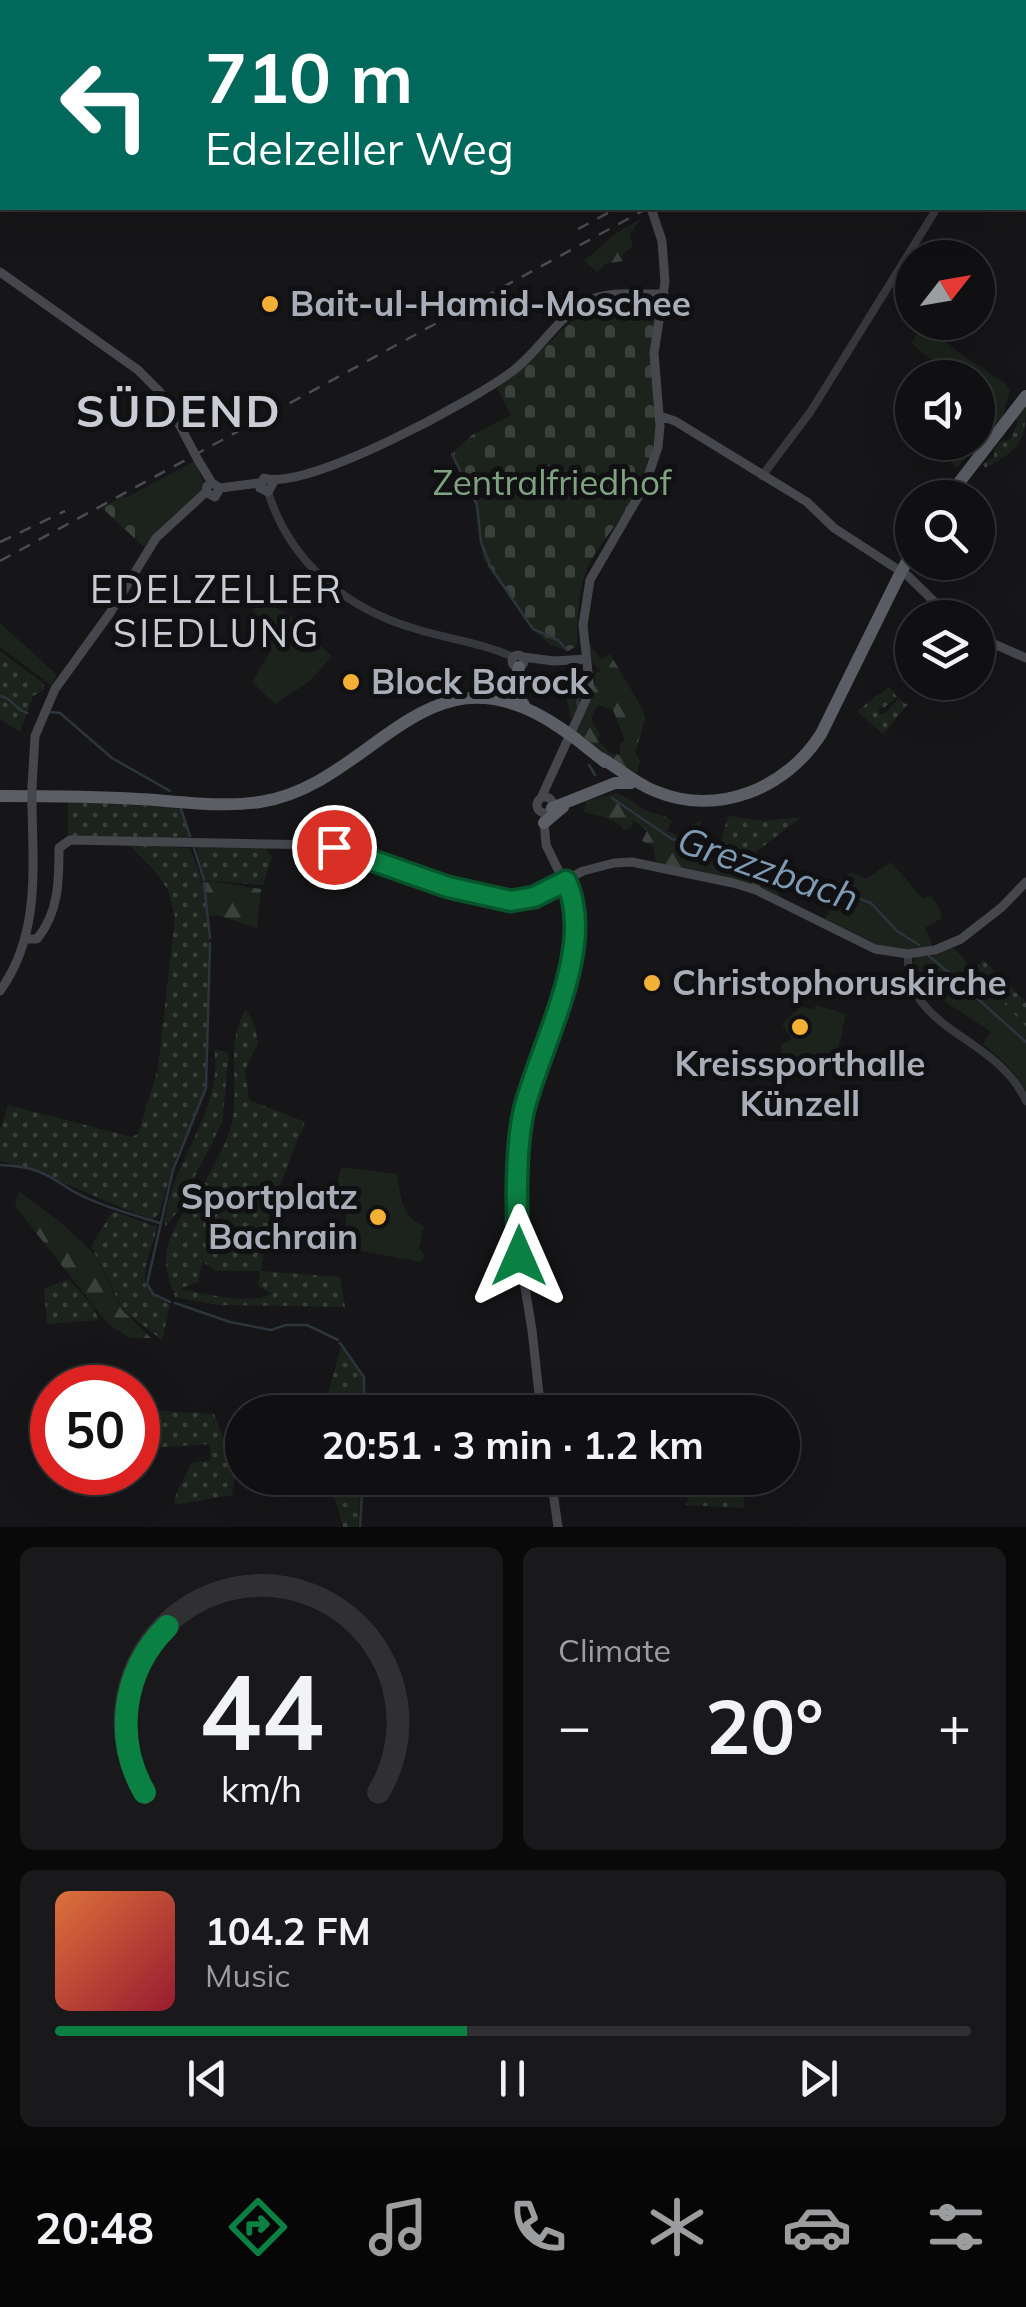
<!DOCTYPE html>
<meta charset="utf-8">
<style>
:root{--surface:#101012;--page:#19191b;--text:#f1f3f6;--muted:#9c9d9f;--line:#303032;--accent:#0b8043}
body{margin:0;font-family:Mulish,sans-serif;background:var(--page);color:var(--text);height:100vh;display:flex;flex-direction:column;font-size:38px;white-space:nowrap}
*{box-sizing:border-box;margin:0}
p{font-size:32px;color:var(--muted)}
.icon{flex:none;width:55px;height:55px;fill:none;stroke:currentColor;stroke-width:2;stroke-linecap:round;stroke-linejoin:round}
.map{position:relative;height:1527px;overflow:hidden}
.side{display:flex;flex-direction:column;gap:20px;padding:20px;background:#09090a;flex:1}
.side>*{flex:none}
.hud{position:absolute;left:0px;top:0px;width:1028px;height:210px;box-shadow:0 10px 40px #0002,0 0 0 2px var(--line);background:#00695c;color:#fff;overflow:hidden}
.needle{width:65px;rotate:59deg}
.tools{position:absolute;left:895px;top:240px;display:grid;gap:20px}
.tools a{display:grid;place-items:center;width:100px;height:100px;border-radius:50%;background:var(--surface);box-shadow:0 10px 40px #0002,0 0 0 2px var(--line);font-size:50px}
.speed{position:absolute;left:30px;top:1365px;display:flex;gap:20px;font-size:50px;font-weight:700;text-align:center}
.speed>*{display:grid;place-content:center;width:130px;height:130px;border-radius:50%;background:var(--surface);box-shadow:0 10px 40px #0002,0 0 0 2px var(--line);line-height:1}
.speed .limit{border:15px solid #d22;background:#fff;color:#111}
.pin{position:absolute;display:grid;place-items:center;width:85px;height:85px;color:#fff;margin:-42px;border:5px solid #fff;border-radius:50%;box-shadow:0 2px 10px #0007}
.me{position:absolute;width:110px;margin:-55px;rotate:0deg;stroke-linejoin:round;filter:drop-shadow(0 0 8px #0008)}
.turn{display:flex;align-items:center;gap:35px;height:210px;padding:0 40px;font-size:45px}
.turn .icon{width:130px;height:130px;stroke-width:2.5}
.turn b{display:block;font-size:70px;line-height:85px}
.big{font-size:75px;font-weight:700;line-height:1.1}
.side .card{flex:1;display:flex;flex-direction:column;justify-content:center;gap:15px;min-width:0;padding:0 35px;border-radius:15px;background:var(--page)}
.side .dial{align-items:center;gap:0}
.dial svg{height:260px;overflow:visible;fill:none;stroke:var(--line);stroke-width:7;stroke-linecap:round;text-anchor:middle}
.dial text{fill:var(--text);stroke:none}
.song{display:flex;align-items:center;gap:30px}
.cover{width:120px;height:120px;border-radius:15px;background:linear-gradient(135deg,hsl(20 70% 55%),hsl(350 70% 35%))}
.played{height:10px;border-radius:5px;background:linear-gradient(90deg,var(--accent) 45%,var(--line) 45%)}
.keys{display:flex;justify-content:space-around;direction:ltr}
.heat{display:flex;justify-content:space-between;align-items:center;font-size:55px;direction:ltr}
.side .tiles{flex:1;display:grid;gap:20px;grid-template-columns:1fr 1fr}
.card:last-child{grid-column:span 2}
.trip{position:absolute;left:225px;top:1395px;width:575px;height:100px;border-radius:50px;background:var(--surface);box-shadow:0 10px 40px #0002,0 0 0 2px var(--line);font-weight:700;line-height:100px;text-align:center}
.tabs{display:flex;height:160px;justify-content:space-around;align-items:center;background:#060607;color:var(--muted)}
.tabs .icon{width:70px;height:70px}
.tabs .active{color:var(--accent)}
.tabs b{font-size:45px;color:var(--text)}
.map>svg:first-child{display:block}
</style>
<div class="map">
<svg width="1026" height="1527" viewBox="0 0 1026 1527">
<defs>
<pattern id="grass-dots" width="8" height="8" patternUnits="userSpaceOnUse" patternTransform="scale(2.5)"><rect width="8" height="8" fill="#1c231d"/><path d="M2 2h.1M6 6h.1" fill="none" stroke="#3a403c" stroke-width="1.8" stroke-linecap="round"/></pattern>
<pattern id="forest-firs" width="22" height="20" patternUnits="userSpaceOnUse" patternTransform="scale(2.5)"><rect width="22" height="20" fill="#1c231d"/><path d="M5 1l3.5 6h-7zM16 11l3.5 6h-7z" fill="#3a403c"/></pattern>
<pattern id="cemetery-stones" width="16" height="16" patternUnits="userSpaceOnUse" patternTransform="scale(2.5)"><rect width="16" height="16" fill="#1c231d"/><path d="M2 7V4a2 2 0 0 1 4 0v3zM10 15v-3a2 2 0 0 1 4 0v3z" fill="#3a403c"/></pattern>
</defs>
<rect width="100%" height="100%" fill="#161618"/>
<path fill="url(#grass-dots)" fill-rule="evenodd" d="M1026,404C1026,444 1018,450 985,468L983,464L994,457V449L1001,441L1010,440L1018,421L1014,417Z
M0,651L43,683L45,689L33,696L20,732L0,719Z
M889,687L897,697L884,708H879V714H884L899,698L905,704L909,703L883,734L857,711Z
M68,800L180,808L190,839L68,836Z
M728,816L762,821L802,817L757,851L753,859L719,848Z
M129,845L190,848L202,880L200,882L204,883L209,931L207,1072L202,1100L175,1160L159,1214L152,1219C100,1202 53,1173 0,1161V1131L8,1105L132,1137L138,1134L158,1069L175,917L168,890L155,871Z
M196,845L265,847L272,857L263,885L204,880Z
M983,960L1026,1002V1027L973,970Z
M246,1009L255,1026L258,1043L245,1070L249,1100L305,1122L270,1210L261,1271L340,1277L345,1307L217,1305L175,1297C173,1289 170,1284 168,1276C160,1246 177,1225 190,1200L196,1203C205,1174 228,1148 233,1117C238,1082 226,1040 246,1009ZM203,1262L216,1271H260L258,1286L272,1294C246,1306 206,1293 179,1289L198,1282Z
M214,1049L229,1053L222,1123L177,1212L166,1226L164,1222C167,1212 168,1201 171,1192C186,1147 223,1098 214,1049Z
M115,1212L157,1227C154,1244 137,1276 149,1292C154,1298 164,1301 170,1305L162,1340L123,1310L91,1246L111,1214Z
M68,1279L92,1305L99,1320L47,1324L44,1289Z
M341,1346L363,1377L362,1412H323Z
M159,1411L214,1414L224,1440L240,1443L232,1495L174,1505C175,1489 186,1478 191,1463L210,1460V1444L151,1448Z
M329,1478H361L358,1527H343Z
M696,1478H746L743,1508L686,1505Z"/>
<path fill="url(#forest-firs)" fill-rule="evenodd" d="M641,219L630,234L633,246L622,255L623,261L605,264L597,272L584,261L615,234Z
M590,645L601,660L610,654L643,710L645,719L635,753L640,761L636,776L574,730L593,697L596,672H602L591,661ZM598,705L613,710L625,740L620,745V755L610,753L597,739L600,736C595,722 586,723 598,705Z
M568,666H576L585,674L583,704L571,718L567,701Z
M616,793C629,797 636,806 647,811C658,815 663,814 672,821L667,831L683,838L689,827L701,820L696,841C708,850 721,850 734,857C748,864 752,875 767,879L781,897L753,885L662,865L656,862L653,846L642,841L647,831L633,820L631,828L624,830C614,816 601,817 584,812L586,801Z
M210,881L261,889L257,928L218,915L209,916L205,883Z
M19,1191L65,1226L94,1254L122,1310L151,1338H130L108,1324L15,1206Z"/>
<path fill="url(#cemetery-stones)" d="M602,301H652L658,308C657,363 665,425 644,477C631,509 607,533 590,562C577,587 578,619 577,646L568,651L551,645L536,632L483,559L474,498L453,453L472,435L511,415L496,386L528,363L585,308Z
M123,496L158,529L145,548L102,508Z"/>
<path fill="#1c231d" d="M923,325L962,355L1005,383L1010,390L1003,416L956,469L948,454L927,443L978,442V378L950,377L953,371L941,367L911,343Z
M195,461L205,487L158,529L125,498Z
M262,605L276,607L296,620L294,623L332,656L310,681L275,704L252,682L272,648L251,606Z
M0,623L57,675L51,685L0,647Z
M891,862L923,899L931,896L941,911V919L925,928L935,950L886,952L822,923L834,904L849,893L838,886L837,882L851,872L866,879Z
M953,947L1026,1027V1090L1008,1066L983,1044L991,1032L929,991L920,994L914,980L913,961L917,957L934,956Z
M817,1005L846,1014L834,1068L780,1055L781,1045L792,1039L782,1024L800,1007L813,1009Z
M341,1167L397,1174C401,1196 401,1218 424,1226L419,1248L425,1256L420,1262L346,1248V1208L333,1202Z"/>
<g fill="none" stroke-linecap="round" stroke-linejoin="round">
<path stroke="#2c353c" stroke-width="2.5" d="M452,454L477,505L481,542L491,568L533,629L558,640L567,650
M576,671L578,707
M0,696C13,698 15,710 27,713
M49,712L60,713L112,758L170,791
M589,765L595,775
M612,798L672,839L730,852L871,903L897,931L919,945
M181,809L190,836
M194,848L204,880
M204,883L210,938
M929,956L968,989
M970,992L1026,1042
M0,1165C33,1166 46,1173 71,1190C94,1204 134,1215 160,1223
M170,1302L153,1294L147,1284L173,1170L206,1088L210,943
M175,1303L230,1322L271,1330L286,1325H307L338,1340
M340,1343L364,1377V1412
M360,1527L363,1478"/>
<path stroke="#37383d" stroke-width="8" d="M994,2L995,0
M762,476L811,411L937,208
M268,492C290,562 346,609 416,629C448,639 483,643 513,657
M908,954C904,1032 996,1034 1026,1101"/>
<path stroke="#45474d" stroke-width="9" d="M596,0V2
M792,2L794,0
M823,2L824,0
M0,272L138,370L160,392L179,424
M660,416L675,421L807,502L834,528L908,576L951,618
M198,460L212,483
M273,483L268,492L260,488L264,478C306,492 475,400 514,370C540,350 558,316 588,301C610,290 640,295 664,294
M220,488L215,497L206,492L207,486L212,483L220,488L259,483
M978,637L1026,658
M512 661a6 6 0 1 1 12 0a6 6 0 1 1-12 0Z
M523,657L554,661L586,659
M32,786L35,736L55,689L110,613L156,538L206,492
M537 805a8 8 0 1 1 16 0a8 8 0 1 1-16 0Z
M541,798L590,691L583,625L590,580L645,485L658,447L660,426L654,353L665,282L662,241L651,208
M27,939H37C59,912 59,881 59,848L70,840L322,845L448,887L511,901L534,897L583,871L614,863L632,862L733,883L756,890L875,949L908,954L935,950L961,939L1002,907L1026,882
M0,991C40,935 33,871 32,805
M541,1412L532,1330L518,1245L522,1126L569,973L573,942L572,898L546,845L544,820
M551,1478L558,1527"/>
<path stroke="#53555c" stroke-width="11" d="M780,0L783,2
M1025,164L1026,165"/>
<path stroke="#5b5e65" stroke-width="12" d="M947,498L1026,396
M519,667L513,690L524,705
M576,739L605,762
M601,758C620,769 635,783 655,791C717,817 786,789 821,734L898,578
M0,796C46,796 92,796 138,799C178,801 220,808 260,802C376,784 426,634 562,729
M552,808L615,783H631
M544,823L563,807"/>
<path stroke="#4a4c52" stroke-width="2.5" stroke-dasharray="12 10" stroke-linecap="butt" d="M856,2L858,0
M578,229L617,208
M0,542L65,511
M0,561L648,208"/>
<path stroke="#45474d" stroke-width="9" d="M179,424L198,460
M32,786V805"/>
<path stroke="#5b5e65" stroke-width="12" d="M898,578L906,563
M562,729L576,739"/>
</g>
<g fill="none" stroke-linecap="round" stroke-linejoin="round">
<defs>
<path id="route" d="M334,847L448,887L511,901L534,897L566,881C597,947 540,1045 524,1110C515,1148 516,1217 519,1256"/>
</defs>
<use href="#route" stroke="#07532c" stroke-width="25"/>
<use href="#route" stroke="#0b8043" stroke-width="18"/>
</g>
<g fill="#f2b134" stroke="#111113" stroke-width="4">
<circle cx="270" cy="304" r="10"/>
<circle cx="351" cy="682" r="10"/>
<circle cx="652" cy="983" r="10"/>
<circle cx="800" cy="1027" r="10"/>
<circle cx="378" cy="1217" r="10"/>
</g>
<g text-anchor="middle" stroke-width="10" stroke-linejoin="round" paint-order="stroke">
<g font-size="35" font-weight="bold" fill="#a8adb8" stroke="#111113" text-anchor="start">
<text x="290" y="316">Bait-ul-Hamid-Moschee</text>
<text x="371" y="694">Block Barock</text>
<text x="672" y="995">Christophoruskirche</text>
<text x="800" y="1076" text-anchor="middle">Kreissporthalle<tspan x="800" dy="40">Künzell</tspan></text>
<text x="358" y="1209" text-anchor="end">Sportplatz<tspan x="358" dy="40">Bachrain</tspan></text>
</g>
<g font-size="35" fill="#7fa381" stroke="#111113">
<text x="552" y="495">Zentralfriedhof</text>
</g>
<g font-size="38" letter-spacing="2.5" fill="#c9ccd4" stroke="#111113">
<text x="217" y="603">EDELZELLER<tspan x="217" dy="44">SIEDLUNG</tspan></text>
</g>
<g font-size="38" font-style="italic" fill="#7f9bb3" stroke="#111113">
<text transform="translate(768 869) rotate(19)" y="13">Grezzbach</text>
</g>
<g font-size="45" font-weight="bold" letter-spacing="2.5" fill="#c9ccd4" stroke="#111113">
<text x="179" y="427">SÜDEND</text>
</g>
</g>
</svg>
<div class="tools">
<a><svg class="needle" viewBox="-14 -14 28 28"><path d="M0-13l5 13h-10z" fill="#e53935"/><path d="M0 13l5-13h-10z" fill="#9c9d9f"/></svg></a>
<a><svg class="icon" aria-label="sound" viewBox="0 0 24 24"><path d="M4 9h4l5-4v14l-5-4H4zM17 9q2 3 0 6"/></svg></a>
<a><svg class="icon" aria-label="search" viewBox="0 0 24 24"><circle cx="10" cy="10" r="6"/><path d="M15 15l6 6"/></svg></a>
<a><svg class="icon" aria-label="layers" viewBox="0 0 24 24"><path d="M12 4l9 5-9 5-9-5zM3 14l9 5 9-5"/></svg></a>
</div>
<div class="speed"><div class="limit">50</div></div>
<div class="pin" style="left:334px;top:847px;background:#d93025"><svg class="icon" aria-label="arrive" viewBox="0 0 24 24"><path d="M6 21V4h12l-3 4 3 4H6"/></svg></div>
<svg class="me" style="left:519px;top:1256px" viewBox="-20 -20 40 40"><path d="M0-17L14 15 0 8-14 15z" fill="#0b8043" stroke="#fff" stroke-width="4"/></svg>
<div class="trip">20:51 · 3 min · 1.2 km</div>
<div class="hud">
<div class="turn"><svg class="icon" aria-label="left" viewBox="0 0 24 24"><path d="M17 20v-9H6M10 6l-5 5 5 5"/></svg><div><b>710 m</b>Edelzeller Weg</div></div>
</div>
</div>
<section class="side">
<div class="tiles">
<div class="card dial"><svg viewBox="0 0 100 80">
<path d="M14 69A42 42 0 1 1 86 69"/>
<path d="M14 69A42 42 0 0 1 21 18" stroke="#0b8043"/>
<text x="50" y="56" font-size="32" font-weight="700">44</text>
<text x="50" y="72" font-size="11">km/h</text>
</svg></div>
<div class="card"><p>Climate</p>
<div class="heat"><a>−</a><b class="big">20°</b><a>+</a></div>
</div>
<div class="card">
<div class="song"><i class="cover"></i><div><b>104.2 FM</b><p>Music</p></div></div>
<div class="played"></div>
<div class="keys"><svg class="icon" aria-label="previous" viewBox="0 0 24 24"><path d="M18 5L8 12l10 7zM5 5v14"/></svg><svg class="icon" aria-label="pause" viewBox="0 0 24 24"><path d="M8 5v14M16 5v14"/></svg><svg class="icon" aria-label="next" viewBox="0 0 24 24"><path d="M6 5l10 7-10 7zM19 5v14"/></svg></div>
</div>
</div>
</section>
<nav class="tabs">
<b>20:48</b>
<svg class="icon active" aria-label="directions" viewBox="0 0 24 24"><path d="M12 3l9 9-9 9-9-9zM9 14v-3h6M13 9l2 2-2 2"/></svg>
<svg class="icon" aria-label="music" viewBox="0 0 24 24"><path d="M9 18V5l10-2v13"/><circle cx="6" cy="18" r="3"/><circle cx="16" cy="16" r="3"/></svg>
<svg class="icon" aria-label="phone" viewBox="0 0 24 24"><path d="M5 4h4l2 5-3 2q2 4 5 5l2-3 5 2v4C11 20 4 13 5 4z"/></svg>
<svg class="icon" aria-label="climate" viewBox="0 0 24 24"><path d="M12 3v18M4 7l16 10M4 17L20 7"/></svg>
<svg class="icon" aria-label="car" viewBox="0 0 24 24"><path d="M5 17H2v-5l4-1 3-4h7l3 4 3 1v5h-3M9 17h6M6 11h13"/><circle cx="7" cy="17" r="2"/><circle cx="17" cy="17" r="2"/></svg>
<svg class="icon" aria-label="filters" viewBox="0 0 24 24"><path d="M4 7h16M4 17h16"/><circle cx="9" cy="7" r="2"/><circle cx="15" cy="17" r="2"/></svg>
</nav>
